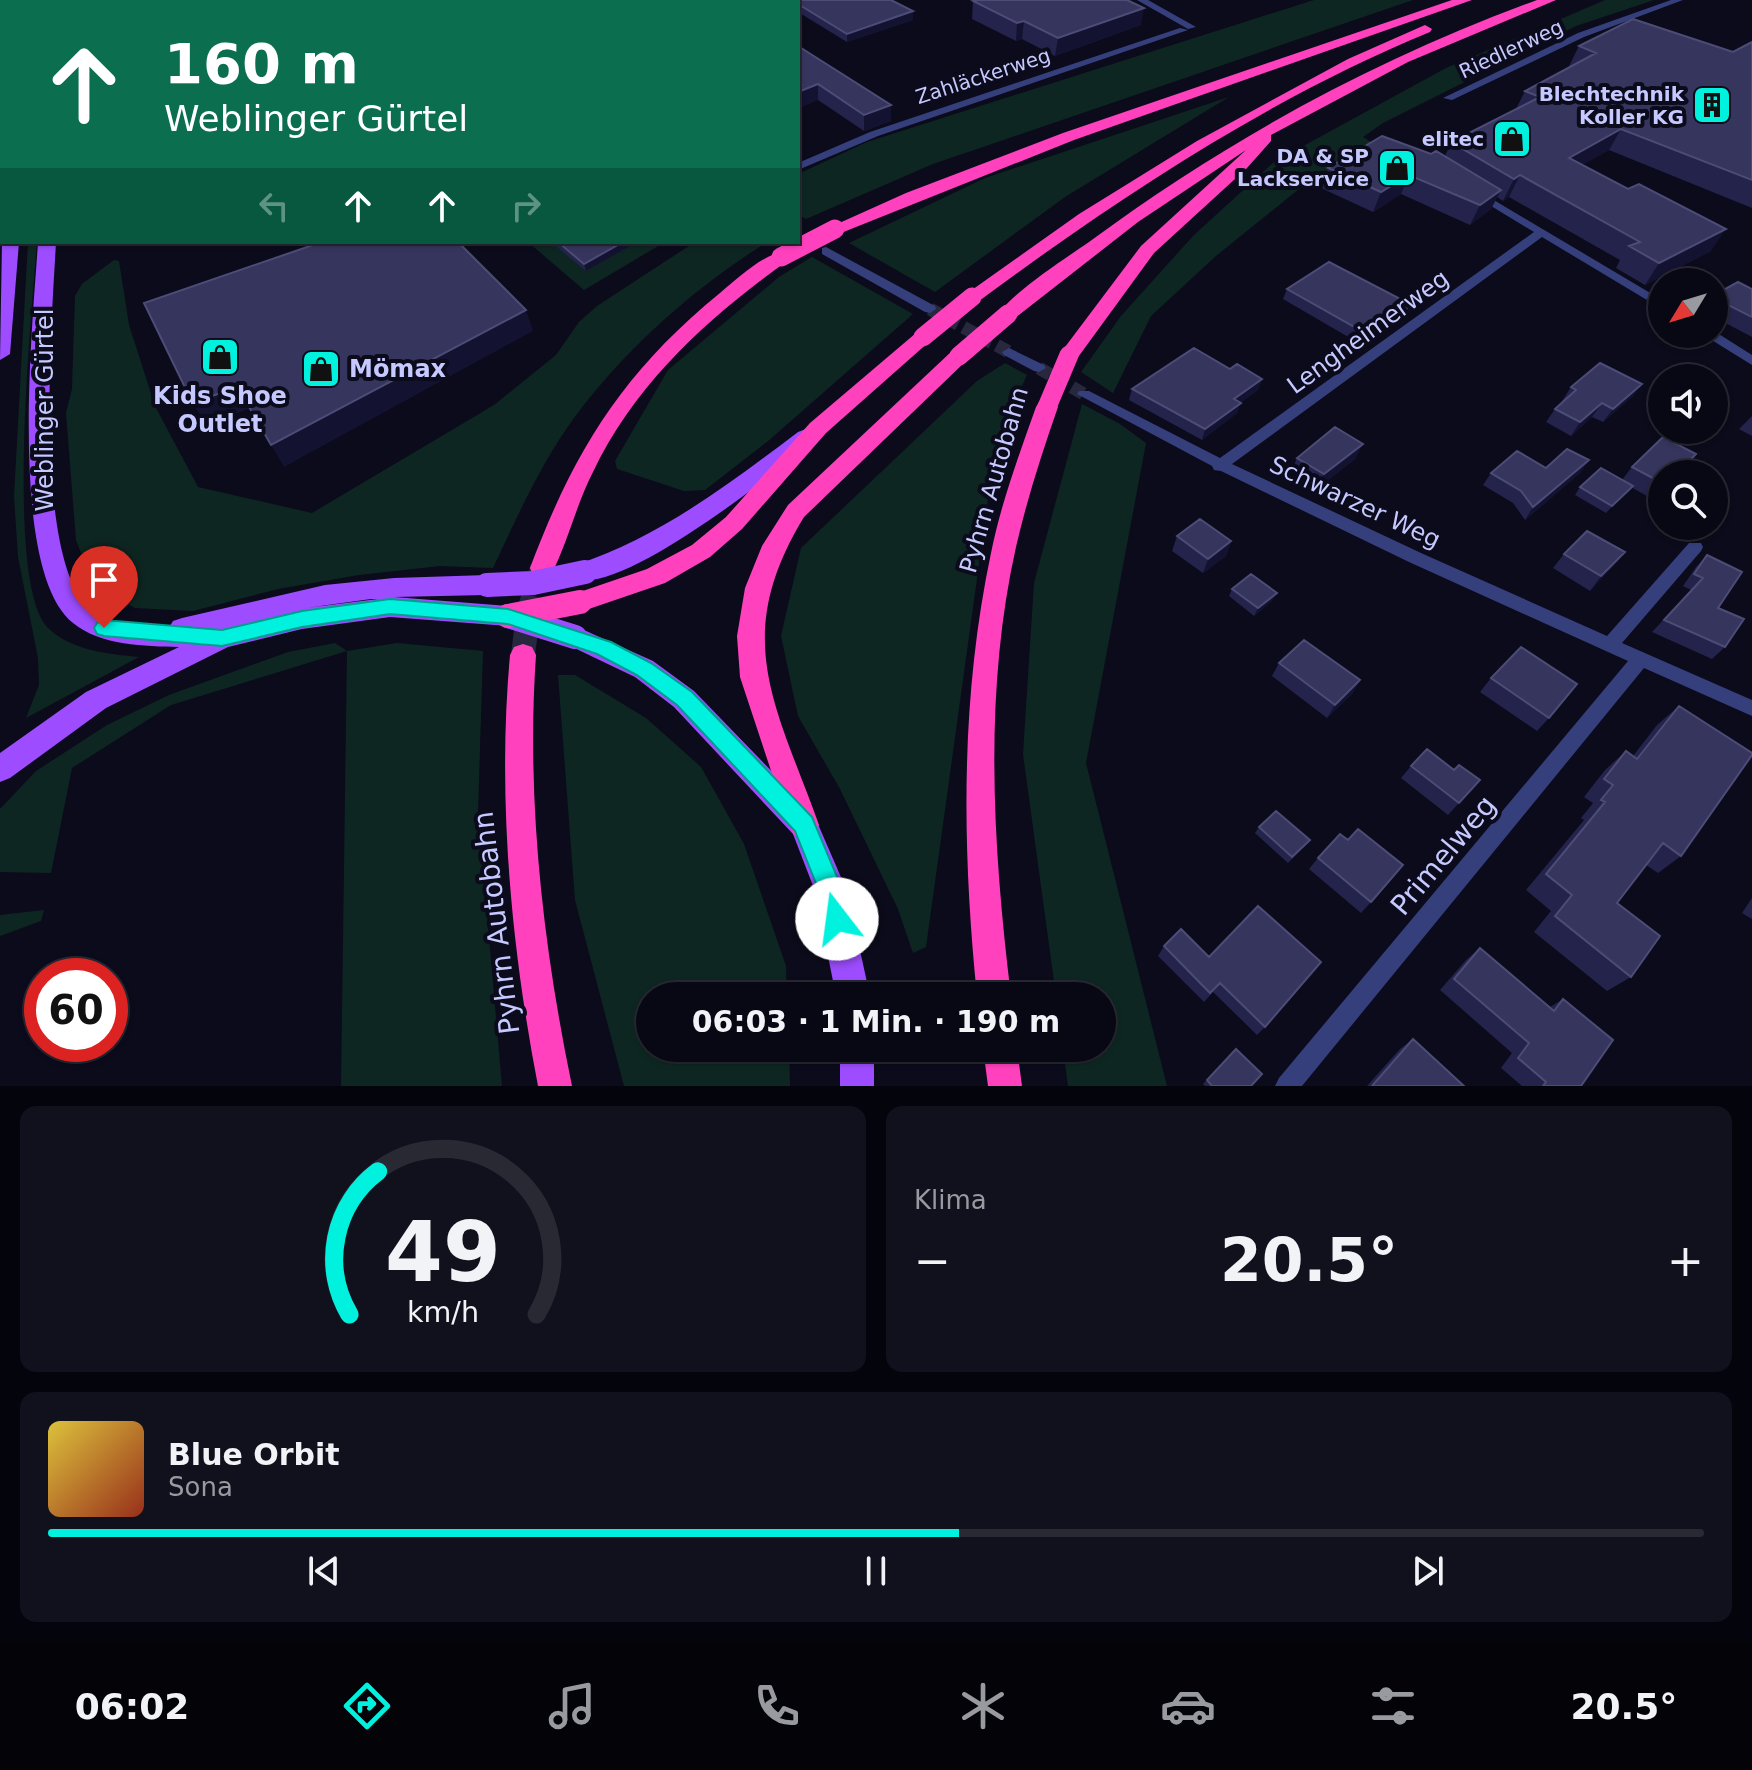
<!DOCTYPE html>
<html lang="de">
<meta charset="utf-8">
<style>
:root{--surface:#080815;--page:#11111e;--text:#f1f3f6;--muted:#989aa0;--line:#292934;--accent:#00f1de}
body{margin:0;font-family:"DejaVu Sans",sans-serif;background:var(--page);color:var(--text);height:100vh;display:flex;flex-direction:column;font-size:30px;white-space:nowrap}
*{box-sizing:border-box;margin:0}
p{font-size:26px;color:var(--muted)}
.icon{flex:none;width:44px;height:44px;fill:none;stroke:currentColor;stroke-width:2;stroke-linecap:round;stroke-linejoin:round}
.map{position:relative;height:1086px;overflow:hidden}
.details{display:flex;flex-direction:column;gap:20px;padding:20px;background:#04040c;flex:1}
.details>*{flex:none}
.banner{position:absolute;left:0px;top:0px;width:800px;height:244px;box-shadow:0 2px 6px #0004,0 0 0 2px var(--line);background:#0b6e4f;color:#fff;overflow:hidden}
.needle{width:52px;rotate:232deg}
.controls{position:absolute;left:1648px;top:268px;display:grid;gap:16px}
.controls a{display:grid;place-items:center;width:80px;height:80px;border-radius:50%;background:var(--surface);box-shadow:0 2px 6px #0004,0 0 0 2px var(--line);font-size:40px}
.speed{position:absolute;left:24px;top:958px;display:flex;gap:16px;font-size:40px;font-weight:700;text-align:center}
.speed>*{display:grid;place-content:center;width:104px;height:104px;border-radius:50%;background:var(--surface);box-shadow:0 2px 6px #0004,0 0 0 2px var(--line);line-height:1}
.speed .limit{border:12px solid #d22;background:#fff;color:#111}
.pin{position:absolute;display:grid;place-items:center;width:68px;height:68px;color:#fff;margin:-82px -34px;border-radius:50% 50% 50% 0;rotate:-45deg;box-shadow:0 0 8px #0007}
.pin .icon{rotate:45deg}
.me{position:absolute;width:88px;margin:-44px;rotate:345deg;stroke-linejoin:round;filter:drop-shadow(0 0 6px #0008)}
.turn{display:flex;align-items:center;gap:28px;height:168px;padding:0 32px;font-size:36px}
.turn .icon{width:104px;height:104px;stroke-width:2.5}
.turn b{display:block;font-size:56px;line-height:68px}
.lanes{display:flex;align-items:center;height:76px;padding:0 32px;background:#0003;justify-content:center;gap:40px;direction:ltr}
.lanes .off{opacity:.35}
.big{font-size:60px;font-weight:700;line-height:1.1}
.details .tile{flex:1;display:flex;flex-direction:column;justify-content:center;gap:12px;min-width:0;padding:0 28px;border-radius:16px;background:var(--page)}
.details .dial{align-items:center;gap:0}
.dial svg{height:208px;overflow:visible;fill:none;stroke:var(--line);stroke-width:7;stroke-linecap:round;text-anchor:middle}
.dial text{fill:var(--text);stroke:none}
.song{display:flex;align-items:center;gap:24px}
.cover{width:96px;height:96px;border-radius:12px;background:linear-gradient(135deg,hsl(50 70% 55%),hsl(10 70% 35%))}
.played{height:8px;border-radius:4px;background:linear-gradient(90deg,var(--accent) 55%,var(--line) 55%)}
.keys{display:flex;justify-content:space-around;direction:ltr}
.heat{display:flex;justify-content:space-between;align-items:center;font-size:44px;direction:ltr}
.details .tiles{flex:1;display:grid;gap:20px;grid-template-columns:1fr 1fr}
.tile:last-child{grid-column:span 2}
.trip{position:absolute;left:636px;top:982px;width:480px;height:80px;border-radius:40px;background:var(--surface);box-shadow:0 2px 6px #0004,0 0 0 2px var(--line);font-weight:700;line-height:80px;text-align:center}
.tabs{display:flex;height:128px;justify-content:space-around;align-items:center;background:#030308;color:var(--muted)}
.tabs .icon{width:56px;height:56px}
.tabs .current{color:var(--accent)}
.tabs b{font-size:36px;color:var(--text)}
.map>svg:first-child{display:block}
</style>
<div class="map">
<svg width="1752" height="1086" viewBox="0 0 1752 1086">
<rect width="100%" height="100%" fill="#0b0b1c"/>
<path fill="#0e2621" d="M1314,0H1413L933,164L806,219L798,215V174L867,142Z
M1605,0H1654L1576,26L1383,123L1363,137L1371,142L1304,185L1216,256L1151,316L1113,393L1081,372L1121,316L1193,236L1274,162L1446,68Z
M1229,97L1065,197L935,292L849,243L985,178Z
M28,242H37C32,310 4,584 48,628C72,651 109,654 139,657L26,718L39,685L38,658L18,557L14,496Z
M528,242H665L584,290Z
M695,242H767C692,290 628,346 574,418C541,463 517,517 493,568L440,566L359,575L278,589L193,611L135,608L110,595L84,561L76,540L66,413L72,389L75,296L82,284L114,260L119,261L129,325L155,406L198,487L312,513L494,405L556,355L579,322L597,306Z
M812,257L913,314L767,442L705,490L684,491L617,469L615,461L668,370L779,277Z
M1005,363L1027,375L1022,386L1024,401L989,492L926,947L913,953L898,909L840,789L798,716L781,636L801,548L977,381Z
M1082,404L1120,424L1146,443L1086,763L1167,1086H1068L1063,1048H1102V996H1056L1023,754L1034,583Z
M335,643L347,651L397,643L483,651L478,813L502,1086H341L347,651L171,705L72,768L51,873L0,872V809L36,771L107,725L169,695L288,652Z
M558,675H575L646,718L701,767L744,844L786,966L787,996H650V1048H789L790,1086H624L575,900Z
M44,910L41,921L0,936V915Z"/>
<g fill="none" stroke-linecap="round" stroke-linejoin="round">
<path stroke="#27283e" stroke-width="13" stroke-dasharray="13 6" stroke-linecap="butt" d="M930,309L1009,352
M1039,368L1084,394"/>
<path stroke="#27283e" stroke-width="24" stroke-dasharray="24 12" stroke-linecap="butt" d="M523,655L528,614L542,568"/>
<path fill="#353f7c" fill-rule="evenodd" d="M415,0H425L426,2H416Z
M1137,0H1148L1196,27L1188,29Z
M1671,0H1683L1584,37L1452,100L1443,98L1578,33Z
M1180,28L1188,30L878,136L798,170V163L870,132Z
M1477,190L1662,300V309L1542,237L1232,464L1421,553L1607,636L1689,543H1701L1703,547L1701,551L1622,643L1752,700V716L1644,668L1302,1086H1275L1279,1078L1628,661L1409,562L1221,471L1214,470L1212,466L1077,394L1079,391H1089L1220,458L1534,232L1473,195V191Z
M826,247L935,306L936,309L930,313L925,312L822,254V248Z
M1714,331L1752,355V365L1702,334H1714Z
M1009,348L1044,365L1046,368L1039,372L1034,371L1004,355L1002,352Z"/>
<path fill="#9d4dff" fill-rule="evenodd" d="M25,0H39V2H25Z
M48,0H62V2H48Z
M2,241L19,242L10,354L0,360Z
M38,242H56C52,318 33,554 88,607C108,626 145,625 170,626L173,621L182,618L325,585L394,578L487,575L496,578L499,585L496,592L487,595L394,597L508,606L517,609L521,616L517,623L508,626L390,617L302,629L228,647L106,708L10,778L0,782V753L86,692L179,647C145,646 101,646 73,623C7,570 33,322 38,242ZM371,599H378L306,608Z
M806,429L814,432L817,437L814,442C774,473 624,594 576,579L573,572L576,565C661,536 728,485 798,432Z
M575,626L653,661L694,691L814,815L847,891L870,996H836L815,891L793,834L674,707L635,677L566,644L562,637L566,630Z
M840,1048H874V1086H840Z"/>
<path fill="#ff41be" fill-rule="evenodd" d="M1452,0H1472L1074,140L841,233H829L826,229L906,193L1063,133Z
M1537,0H1556L1408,62L1271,135V141L1247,168L1154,253L1076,360H1062L1059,355L1141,246L1246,150L1138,222L1015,318H1001L998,314C1016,290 1063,260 1089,242C1227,140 1375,59 1537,0Z
M1425,25L1432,29L1430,32C1269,98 1118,198 979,301L972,303L962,297L1079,214L1197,141L1348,59Z
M781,252L790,257L787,261C708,318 636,382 593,472C576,505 568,542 551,575L542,577L533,575L530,568C574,451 622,373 720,293C737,279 760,257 781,252Z
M923,331L930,333L933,337L930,341L826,433L742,529L710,557L665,583L580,612L571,609L567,602L571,595L647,569L692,545L726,517L810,423L916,333Z
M959,350L969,356L966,361L804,517C730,638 776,705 819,825L814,835L804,839L794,835L789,825L740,677L737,636L745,588L762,546L788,505L952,351Z
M1047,400L1055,402L1058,407C1042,453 1027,499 1016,547C983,694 993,848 1011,996H977C962,847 960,700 991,553C1001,503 1019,455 1036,407L1039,402Z
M523,644L532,647L536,655C526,798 543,946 572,1086H538C511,946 497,797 510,655L514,647Z
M983,1048H1017L1022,1086H988Z"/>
<path stroke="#9d4dff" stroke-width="24" d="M487,585L533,583L585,572
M508,616L575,637"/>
<path stroke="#ff41be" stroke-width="19" d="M781,257L835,229
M923,337L972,297
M959,356L1008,314
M1047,407L1069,355"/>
<path stroke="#ff41be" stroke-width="24" d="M508,616L580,602"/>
</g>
<path fill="#24234b" d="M454,0H526L529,2H457Z
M584,0H891L913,20L847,42L798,12V2H587Z
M973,1L1141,25L1055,56L1022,39L1016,41L972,19Z
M1752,42V208L1609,150L1582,165L1711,251L1645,285L1616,268L1620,260L1509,197L1503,201L1497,197L1491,209L1470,225L1401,194L1373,212L1321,188L1328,168L1431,154L1445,156L1451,142L1516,109L1525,91L1570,67L1569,66L1579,46L1733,52Z
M798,46L891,105V121L864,131L818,100L798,108Z
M551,242H637L586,271Z
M1287,289L1412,305L1407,316L1362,345L1283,299Z
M1752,289V337L1714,317V295Z
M1230,369L1262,379L1258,390L1240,403L1237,413L1202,440L1129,400L1132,389Z
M1642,384L1632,397L1603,422L1592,417L1571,436L1546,422L1555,409L1563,401H1562L1571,387Z
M1752,416V436L1739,429Z
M1696,454L1679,474H1662V492L1654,500L1631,487L1606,513L1575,495L1580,487L1622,480L1632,467Z
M1297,458H1356L1317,489L1291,472Z
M1589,460L1580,473L1525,520L1513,503L1483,485L1491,473L1546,468Z
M1177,536L1231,541L1226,556L1203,573L1172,551Z
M1625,552L1590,591L1553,568L1564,554Z
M1707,555L1718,608L1725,647L1712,659L1652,632L1691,590L1683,586L1696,567Z
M1232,589L1273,600L1254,616L1229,596Z
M1279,663L1360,680L1352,694L1327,718L1272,676Z
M1491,678L1549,718L1537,731L1480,692Z
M1679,706L1681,856L1658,873L1646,865L1617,903L1631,977L1607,991L1534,932L1551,911L1526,890L1584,820L1581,818L1593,803L1584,797L1605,770L1626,751L1633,756L1657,725Z
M1411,766L1454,770L1480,780L1448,815L1401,778Z
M1259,827L1305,846L1288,863L1255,833Z
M1318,858L1371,902L1361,913L1309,869Z
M1752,898V919L1742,913Z
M1181,929L1265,1027L1257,1035L1213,992L1204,1002L1158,956L1164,946Z
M1480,948L1550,1007L1563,999L1581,1086H1522L1501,1068L1512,1053L1440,990L1466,960Z
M1413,1039L1464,1086H1367L1400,1049Z
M1236,1049L1251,1086H1205L1203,1084Z"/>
<path fill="#131230" d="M1144,8L1141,25L1055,56L1058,38Z
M913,11V20L847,42V34Z
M1024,21L1022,39L1016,41L1017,23Z
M818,84V100L798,108V92Z
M891,105V121L864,131V115Z
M1621,129L1609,150L1557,179L1569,158Z
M1409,175L1401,194L1373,212L1381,192Z
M1520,175L1509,197L1503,201L1514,179Z
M1501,190L1491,209L1470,225L1480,205Z
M1726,229L1711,251L1645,285L1659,263Z
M623,242H637L586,271L584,264Z
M1412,305L1407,316L1362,345L1367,334Z
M526,310L533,331L284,467L271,445Z
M1262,379L1258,390L1231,410L1234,399Z
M1642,384L1632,397L1603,422L1613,409Z
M237,386L250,408L207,426L193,404Z
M1241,403L1237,413L1202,440L1205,429Z
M1602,403L1592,417L1571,436L1580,422Z
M1363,444L1356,458L1317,489L1324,474Z
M1589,460L1580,473L1525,520L1533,507Z
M1231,541L1226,556L1203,573L1208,559Z
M1625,552L1613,567L1590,591L1601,576Z
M1277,593L1273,600L1254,616L1258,608Z
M1360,680L1352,694L1327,718L1335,705Z"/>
<path fill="#36355e" stroke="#4c4c77" stroke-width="2" d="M99,0H314V2H99Z
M468,0H526L529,2H471Z
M595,0H785L784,2H598Z
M791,0H891L913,11L847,34L798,4V2H794Z
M978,0H1127L1144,8L1058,38L1024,21L1017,23L973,1Z
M1633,19L1733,52L1752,42V180L1621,129L1569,158L1628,189L1639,184L1726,229L1659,263L1629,246L1640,242L1520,175L1514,179L1451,142L1540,97L1525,91L1596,53L1579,46Z
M798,46L891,105L864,115L818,84L798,92Z
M1382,136L1431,154L1436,151L1501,190L1480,205L1409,175L1381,192L1328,168Z
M313,242H458L526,310L271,445L237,386L193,404L144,303L313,245Z
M558,242H623L584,264Z
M1329,262L1412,305L1367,334L1287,289Z
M1738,282L1752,289V317L1714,298V295Z
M1194,348L1230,369L1237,364L1262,379L1234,399L1241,403L1205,429L1132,389Z
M1600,363L1642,384L1613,409L1602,403L1580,422L1555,409L1576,390L1571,387Z
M1335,427L1363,444L1324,474L1297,458Z
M1663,437L1696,454L1677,474H1662V483L1632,467Z
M1567,449L1589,460L1533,507L1521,491L1491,473L1517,451L1546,468Z
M1601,468L1633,486L1612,506L1580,487Z
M1200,519L1231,541L1208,559L1177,536Z
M1587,531L1625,552L1601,576L1564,554Z
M1707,555L1742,572L1718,608L1744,619L1725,647L1664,620L1703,578L1694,574Z
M1251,574L1277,593L1258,608L1232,589Z
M1304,640L1360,680L1335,705L1279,663Z
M1521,647L1577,684L1549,718L1491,678Z
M1679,706L1752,753V755L1681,856L1663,843L1617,903L1660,936L1631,977L1555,916L1572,895L1546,874L1605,802L1601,800L1613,785L1604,779L1626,751L1637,759Z
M1427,749L1454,770L1459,765L1480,780L1459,803L1411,766Z
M1276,811L1310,840L1292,857L1259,827Z
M1358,829L1403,865L1371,902L1318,858L1340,834L1348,840Z
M1258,906L1321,962L1265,1027L1220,983L1210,993L1164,946L1181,929L1209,957Z
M1480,948L1554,1011L1563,999L1613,1040L1581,1086H1543L1546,1082L1518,1058L1529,1043L1454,979Z
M1413,1039L1464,1086H1372Z
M1236,1049L1262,1074L1251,1086H1212L1207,1080Z"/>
<path fill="#00f1de" stroke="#009d90" stroke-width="2" d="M390,599L508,609L611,642L651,663L692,692L812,817L843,891L849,919L846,928L837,931L829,928L819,891L795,831L677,705L637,675L597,654L508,624L390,614L302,627L222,646L104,636L97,634L94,628L97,623L104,620L222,630L302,611Z"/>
<defs>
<symbol id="building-square" viewBox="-11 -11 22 22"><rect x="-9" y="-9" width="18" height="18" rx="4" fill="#00f1de" stroke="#0b0b1c"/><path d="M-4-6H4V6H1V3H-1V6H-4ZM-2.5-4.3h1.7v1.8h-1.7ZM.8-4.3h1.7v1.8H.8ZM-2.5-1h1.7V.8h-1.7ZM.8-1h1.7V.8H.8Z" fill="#111"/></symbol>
<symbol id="shop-square" viewBox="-11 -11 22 22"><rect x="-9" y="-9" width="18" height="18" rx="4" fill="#00f1de" stroke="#0b0b1c"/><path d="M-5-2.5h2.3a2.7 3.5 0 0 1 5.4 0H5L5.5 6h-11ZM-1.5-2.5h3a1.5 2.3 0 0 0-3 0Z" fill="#111"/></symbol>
</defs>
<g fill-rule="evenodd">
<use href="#building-square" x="1690" y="83" width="44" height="44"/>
<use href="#shop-square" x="1490" y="117" width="44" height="44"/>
<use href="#shop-square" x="1375" y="146" width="44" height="44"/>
<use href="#shop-square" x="198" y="335" width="44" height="44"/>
<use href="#shop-square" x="299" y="347" width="44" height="44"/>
</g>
<g text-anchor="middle" stroke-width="8" stroke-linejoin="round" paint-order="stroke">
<g font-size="20" fill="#c6c9ff" stroke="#0b0b1c">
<text transform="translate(1511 49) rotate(-25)" y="7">Riedlerweg</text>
<text transform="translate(983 76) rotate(-18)" y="7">Zahläckerweg</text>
</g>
<g font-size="20" font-weight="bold" fill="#c6c9ff" stroke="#0b0b1c" text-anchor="end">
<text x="1684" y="101">Blechtechnik<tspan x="1684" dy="23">Koller KG</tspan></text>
<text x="1484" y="146">elitec</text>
<text x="1369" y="163">DA &amp; SP<tspan x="1369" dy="23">Lackservice</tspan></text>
</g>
<g font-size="24" fill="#c6c9ff" stroke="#0b0b1c">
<text transform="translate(1368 332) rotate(-36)" y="8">Lengheimerweg</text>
<text transform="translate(45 410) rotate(-90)" y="8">Weblinger Gürtel</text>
<text transform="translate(994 480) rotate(-74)" y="8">Pyhrn Autobahn</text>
<text transform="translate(1355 502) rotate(25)" y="8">Schwarzer Weg</text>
</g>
<g font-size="24" font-weight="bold" fill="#c6c9ff" stroke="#0b0b1c" text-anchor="start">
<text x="349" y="377">Mömax</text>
<text x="220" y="404" text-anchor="middle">Kids Shoe<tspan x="220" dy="28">Outlet</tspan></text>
</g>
<g font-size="28" fill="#c6c9ff" stroke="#0b0b1c">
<text transform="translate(1443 855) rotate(-50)" y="10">Primelweg</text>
<text transform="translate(496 923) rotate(-97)" y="10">Pyhrn Autobahn</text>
</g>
</g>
</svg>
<div class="controls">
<a><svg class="needle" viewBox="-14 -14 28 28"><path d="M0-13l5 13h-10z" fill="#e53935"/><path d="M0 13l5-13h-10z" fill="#989aa0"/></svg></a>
<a><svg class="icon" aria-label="sound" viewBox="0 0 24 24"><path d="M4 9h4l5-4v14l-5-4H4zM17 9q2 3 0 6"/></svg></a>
<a><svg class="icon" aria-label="search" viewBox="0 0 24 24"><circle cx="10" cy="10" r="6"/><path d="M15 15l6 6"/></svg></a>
</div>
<div class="speed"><div class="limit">60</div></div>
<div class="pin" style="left:104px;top:628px;background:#d93025"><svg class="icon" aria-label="arrive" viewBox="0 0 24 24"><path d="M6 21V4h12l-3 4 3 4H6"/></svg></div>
<svg class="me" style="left:837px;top:919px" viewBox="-20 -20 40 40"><circle r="19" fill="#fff"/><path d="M0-13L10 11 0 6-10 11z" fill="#00f1de"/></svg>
<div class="trip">06:03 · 1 Min. · 190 m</div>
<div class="banner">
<div class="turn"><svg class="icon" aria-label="ahead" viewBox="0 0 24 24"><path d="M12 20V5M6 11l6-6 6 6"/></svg><div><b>160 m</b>Weblinger Gürtel</div></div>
<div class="lanes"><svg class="icon off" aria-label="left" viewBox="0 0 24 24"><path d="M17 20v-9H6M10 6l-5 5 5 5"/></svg><svg class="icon" aria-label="ahead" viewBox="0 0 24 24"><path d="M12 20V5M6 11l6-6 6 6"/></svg><svg class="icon" aria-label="ahead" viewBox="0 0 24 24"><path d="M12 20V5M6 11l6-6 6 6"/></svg><svg class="icon off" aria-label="right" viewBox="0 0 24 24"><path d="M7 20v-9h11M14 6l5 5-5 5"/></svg></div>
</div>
</div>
<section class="details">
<div class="tiles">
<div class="tile dial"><svg viewBox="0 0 100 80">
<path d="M14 69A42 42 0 1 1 86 69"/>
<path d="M14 69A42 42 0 0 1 25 14" stroke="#00f1de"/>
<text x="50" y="56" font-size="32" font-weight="700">49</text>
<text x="50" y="72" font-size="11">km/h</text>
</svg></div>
<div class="tile"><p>Klima</p>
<div class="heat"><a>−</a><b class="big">20.5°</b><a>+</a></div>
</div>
<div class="tile">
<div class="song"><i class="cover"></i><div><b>Blue Orbit</b><p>Sona</p></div></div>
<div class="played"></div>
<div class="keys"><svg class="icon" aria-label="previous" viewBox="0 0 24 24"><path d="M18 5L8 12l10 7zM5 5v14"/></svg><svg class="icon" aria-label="pause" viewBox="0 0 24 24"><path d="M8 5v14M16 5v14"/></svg><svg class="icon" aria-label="next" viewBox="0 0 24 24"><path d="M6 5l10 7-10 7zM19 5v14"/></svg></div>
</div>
</div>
</section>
<nav class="tabs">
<b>06:02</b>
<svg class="icon current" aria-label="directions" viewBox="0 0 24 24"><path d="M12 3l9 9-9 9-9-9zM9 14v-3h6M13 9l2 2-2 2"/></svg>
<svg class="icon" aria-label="music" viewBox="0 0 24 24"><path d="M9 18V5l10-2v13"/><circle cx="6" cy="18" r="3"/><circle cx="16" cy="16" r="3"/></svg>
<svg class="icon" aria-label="phone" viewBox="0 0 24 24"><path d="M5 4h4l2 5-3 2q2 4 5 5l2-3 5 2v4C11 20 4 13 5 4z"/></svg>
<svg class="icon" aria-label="climate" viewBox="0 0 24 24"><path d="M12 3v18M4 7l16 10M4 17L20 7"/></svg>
<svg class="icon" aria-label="car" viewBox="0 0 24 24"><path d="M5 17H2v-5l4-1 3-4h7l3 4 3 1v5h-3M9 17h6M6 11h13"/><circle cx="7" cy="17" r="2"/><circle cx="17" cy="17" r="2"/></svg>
<svg class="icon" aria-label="filters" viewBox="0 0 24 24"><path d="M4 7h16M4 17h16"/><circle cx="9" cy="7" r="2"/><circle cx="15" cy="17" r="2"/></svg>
<b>20.5°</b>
</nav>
